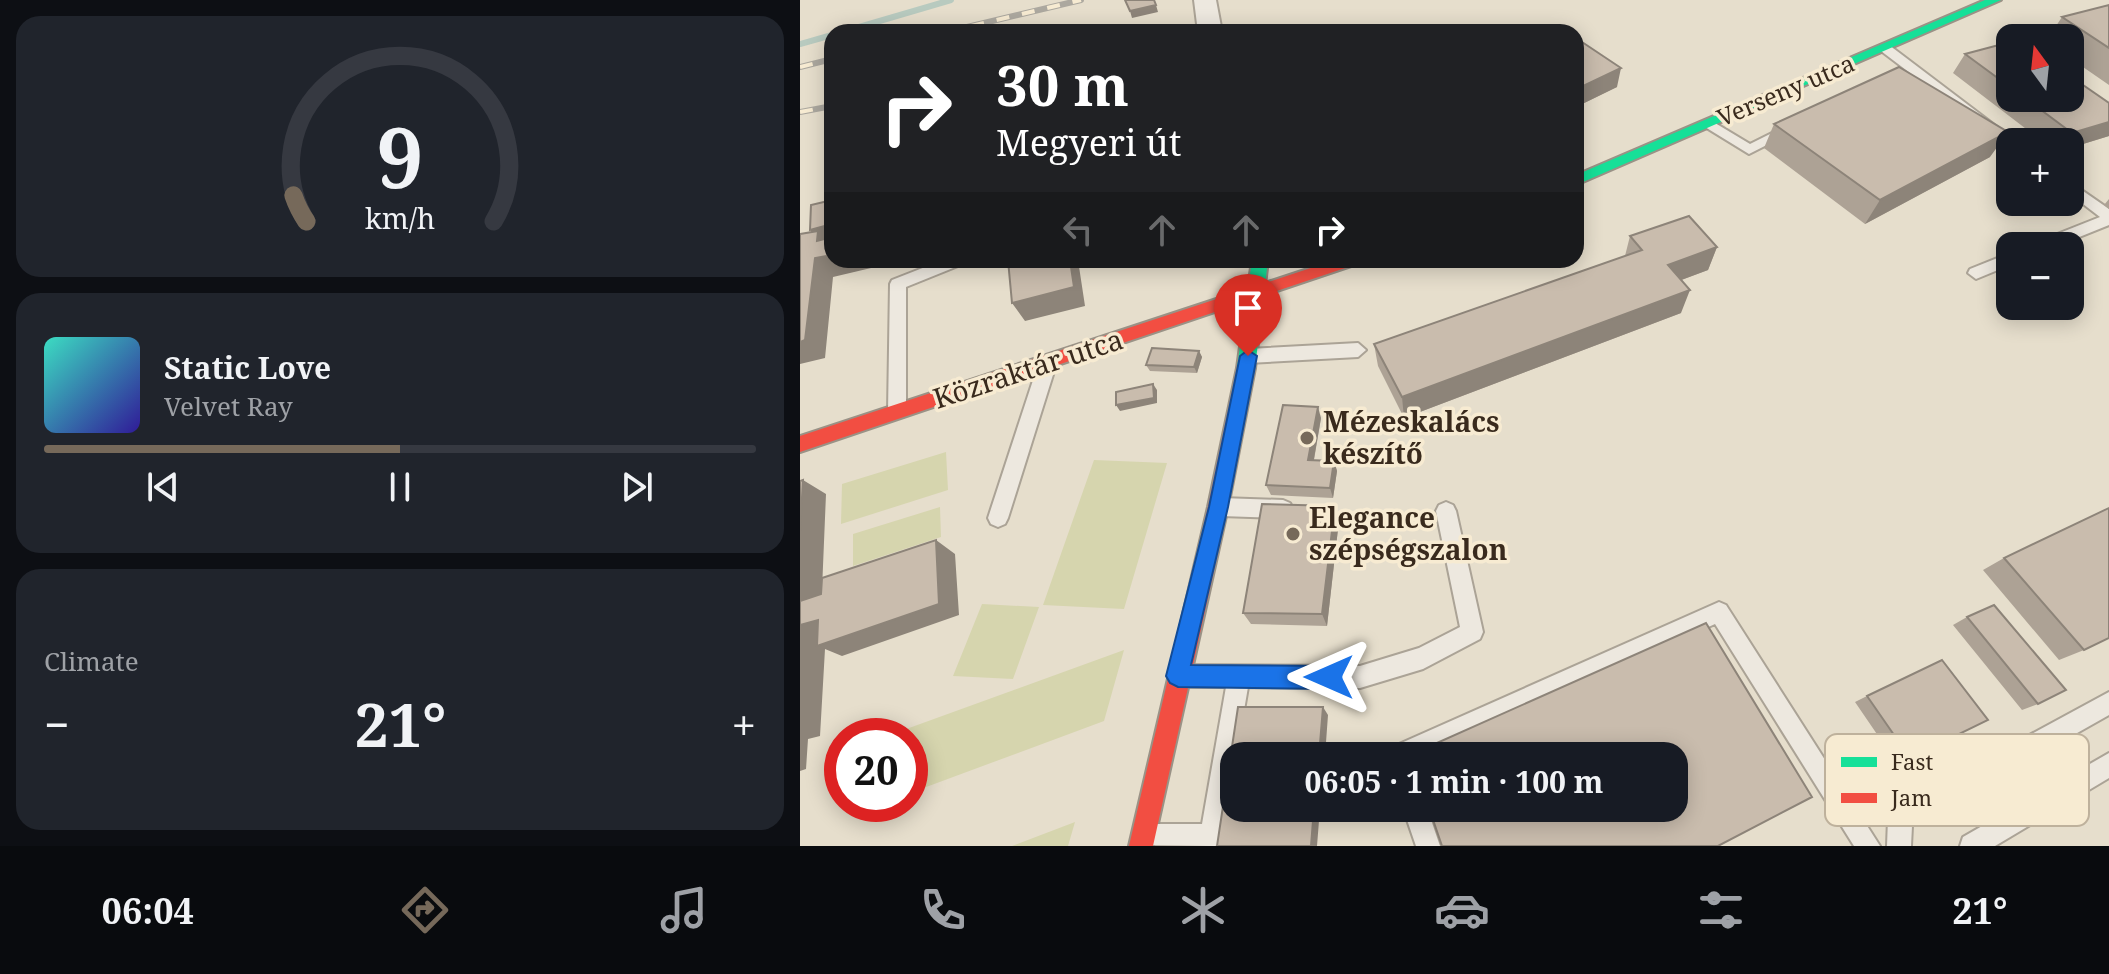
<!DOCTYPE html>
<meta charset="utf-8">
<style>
:root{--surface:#171b24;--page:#20242c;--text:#f1f3f6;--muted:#9ea1a6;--line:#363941;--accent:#76695a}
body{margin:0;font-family:"Noto Serif",serif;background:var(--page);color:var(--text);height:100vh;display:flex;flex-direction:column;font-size:30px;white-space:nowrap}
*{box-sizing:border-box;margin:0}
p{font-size:26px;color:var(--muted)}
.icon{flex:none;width:44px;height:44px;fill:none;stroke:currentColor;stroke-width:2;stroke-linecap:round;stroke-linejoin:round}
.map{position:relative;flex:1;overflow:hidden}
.panel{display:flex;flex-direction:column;gap:16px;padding:16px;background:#0d0f14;width:800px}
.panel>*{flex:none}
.banner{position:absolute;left:24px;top:24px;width:760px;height:244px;border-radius:24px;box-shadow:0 4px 20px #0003;background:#202124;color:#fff;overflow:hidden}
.needle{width:52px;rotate:345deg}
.tools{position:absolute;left:1196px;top:24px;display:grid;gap:16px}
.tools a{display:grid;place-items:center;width:88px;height:88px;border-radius:16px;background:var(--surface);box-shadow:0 4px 20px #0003;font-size:40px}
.speed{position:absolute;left:24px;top:718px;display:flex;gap:16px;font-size:40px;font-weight:700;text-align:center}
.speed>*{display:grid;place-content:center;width:104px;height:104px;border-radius:50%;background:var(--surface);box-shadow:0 4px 20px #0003;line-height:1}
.speed .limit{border:12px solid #d22;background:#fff;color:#111}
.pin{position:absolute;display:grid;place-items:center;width:68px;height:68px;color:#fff;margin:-82px -34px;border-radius:50% 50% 50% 0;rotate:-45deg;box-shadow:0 0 8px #0007}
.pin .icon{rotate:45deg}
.me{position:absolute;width:88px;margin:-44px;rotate:270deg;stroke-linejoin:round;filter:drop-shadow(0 0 6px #0008)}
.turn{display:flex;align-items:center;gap:28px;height:168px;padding:0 40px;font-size:36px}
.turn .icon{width:104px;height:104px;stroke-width:2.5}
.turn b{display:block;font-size:56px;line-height:68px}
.lanes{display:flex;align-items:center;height:76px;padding:0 40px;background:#0003;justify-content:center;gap:40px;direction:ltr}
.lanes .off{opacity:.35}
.big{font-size:60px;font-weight:700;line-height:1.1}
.panel .widget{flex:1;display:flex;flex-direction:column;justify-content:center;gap:12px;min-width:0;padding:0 28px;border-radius:24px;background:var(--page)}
.panel .dial{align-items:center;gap:0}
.dial svg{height:208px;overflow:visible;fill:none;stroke:var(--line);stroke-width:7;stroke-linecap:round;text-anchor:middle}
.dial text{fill:var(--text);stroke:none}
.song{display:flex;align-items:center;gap:24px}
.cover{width:96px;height:96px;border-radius:12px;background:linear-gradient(135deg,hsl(170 70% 55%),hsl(250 70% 35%))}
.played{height:8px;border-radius:4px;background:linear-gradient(90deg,var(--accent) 50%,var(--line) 50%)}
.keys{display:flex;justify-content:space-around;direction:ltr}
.heat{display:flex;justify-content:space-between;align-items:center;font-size:44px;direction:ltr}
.trip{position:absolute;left:420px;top:742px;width:468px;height:80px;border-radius:24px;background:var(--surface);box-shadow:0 4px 20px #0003;font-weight:700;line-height:80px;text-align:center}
.dock{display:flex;height:128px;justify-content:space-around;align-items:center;background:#090b0e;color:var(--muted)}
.dock .icon{width:56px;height:56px}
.dock .active{color:var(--accent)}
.dock b{font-size:36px;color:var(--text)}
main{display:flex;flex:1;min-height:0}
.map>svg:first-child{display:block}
</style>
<main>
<section class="panel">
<div class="widget dial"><svg viewBox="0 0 100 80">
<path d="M14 69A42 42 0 1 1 86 69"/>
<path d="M14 69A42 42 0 0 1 9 59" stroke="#76695a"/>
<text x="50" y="56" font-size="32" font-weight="700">9</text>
<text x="50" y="72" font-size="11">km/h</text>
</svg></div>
<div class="widget">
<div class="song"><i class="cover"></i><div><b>Static Love</b><p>Velvet Ray</p></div></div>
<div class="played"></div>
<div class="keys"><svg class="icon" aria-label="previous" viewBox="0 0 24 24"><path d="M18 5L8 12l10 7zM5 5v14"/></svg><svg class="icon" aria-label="pause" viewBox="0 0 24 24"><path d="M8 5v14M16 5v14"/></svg><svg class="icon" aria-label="next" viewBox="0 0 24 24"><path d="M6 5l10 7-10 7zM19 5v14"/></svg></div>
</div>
<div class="widget"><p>Climate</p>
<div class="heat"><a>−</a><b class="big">21°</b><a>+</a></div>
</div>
</section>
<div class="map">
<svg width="1309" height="846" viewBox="0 0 1309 846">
<rect width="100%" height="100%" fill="#e6decc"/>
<path fill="#d6d5ae" d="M146,452L148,490L41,524L42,484Z
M294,460L367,463L324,609L243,605Z
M140,507L141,537L53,566V534Z
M182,604L239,607L213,679L153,676Z
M324,650L304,721L110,793V736H87Z
M275,822L268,846H212Z"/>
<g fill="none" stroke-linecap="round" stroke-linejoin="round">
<path stroke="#b8cabf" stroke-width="6" d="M42,32L151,0
M0,44L32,35"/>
<defs>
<path id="lane" d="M1081,45H1089L1217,142H1210V146L1205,145L1081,51Z
M910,120L950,144L982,128H992L994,131L949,154L905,127L903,124Z
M1270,182L1309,209V225L1257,246H1234L1237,242L1300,217L1270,194Z
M1210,253V265L1176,279L1168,273L1170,269Z
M143,260H166L163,264L106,287V412L103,417H91L88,412L90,284L92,280Z
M558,343L566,350L558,357L448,363L440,356L448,349Z
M248,355L257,362L208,518L205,524L198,527L191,524L188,518L239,362Z
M421,498L483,500L490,503L493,509L490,515L483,518L421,516L414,513L411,507L414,501Z
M646,502L653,505L656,511L683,632L680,639L623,669L560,688L448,687L421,844L415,846L341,845L338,836L341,827L350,824H402L426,687H384L376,684L373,676L376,668L384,665L560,666L619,648L660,627L636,511L639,505Z
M919,602L926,605L1080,846H1054L915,624L624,756H586L590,748Z
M1309,692V715L1112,826L1111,846H1087L1088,819L1091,810Z
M1309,753V778L1195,846H1160L1163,837Z
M603,808H627L640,846H616Z"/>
<path id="street" d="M394,0H416L422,32H398Z"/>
<path id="fast" d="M1185,0H1201L776,185V175Z
M452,260H468L455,368L446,375L437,368Z"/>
<path id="jam" d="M535,260H560L557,264L0,452V436Z
M446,361L455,368L428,507L353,846H329L408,507L437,368Z"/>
</defs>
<use href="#lane" stroke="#aba396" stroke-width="4"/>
<use href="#street" stroke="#aba396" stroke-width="4"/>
<use href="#fast" stroke="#9a9286" stroke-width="4"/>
<use href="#jam" stroke="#9a9286" stroke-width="4"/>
<use href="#lane" fill="#ede8df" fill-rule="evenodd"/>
<use href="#street" fill="#ede8df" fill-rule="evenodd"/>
<use href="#fast" fill="#16e098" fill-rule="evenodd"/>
<use href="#jam" fill="#f24e42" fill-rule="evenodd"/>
<defs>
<path id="rail" d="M146,32L281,0
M0,67L32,59
M0,112L32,106"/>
</defs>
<use href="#rail" stroke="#aca89f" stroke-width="6"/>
<use href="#rail" stroke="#f7ebd2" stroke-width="4" stroke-dasharray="13" stroke-linecap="butt"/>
</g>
<path fill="#ada295" d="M1309,5V85L1270,58V38H1248L1262,17Z
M776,38L817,87L776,107Z
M1210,42V98H1270L1309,103V136L1270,148V142H1243L1153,73L1165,54Z
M974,124L1190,157L1065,224L964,148Z
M1309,199V209L1304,205Z
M830,236L917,247L908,270L881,280V313L604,418L578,366L574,344L825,256Z
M399,351L402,357L397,373L350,371L346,365Z
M521,418L514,460L534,461L537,471L533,498L471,495L466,485Z
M535,506L539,520L527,626L451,624L443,613Z
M1204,558L1284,650L1259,660L1183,570Z
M1167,617L1238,704L1222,710L1153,625Z
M1067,696L1110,758L1096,762L1055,702Z"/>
<path fill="#8d8479" d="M356,5L358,12L332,18L330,11Z
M821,68L817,87L776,107L779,88Z
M1309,122V136L1270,148V142H1264L1272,133Z
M1208,132L1190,157L1065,224L1080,200Z
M32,224V260H105L33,277L25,358L0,364V342L17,238L10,230Z
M917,247L908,270L860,288L868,265Z
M270,260H278L285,306L225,321L212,303Z
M890,290L881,313L604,418L602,397Z
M399,351L402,357L397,373L394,367Z
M353,384L357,390V403L320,411L316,405Z
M518,407L521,418L512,470L508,460Z
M534,461L537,471L533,498L530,488Z
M3,480L26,494L21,614L0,604V532Z
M535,506L539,520L527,626L522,614Z
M136,540L155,554L159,615L42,656L25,649L20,736L8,739L6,769L0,771V625Z
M523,707L528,715L525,756H519Z
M514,808H520L517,846H511Z"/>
<path fill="#c9bcad" stroke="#8d8479" stroke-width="2" d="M325,0H354L356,5L330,11Z
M1309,5V48L1262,17Z
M776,38L821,68L779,88L776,86Z
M1210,42V87L1165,54Z
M1099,67L1208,132L1080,200L974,124Z
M1270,76L1309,103V122L1272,133L1225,98H1270Z
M32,200V224L10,230L11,205Z
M889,216L917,247L868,265L890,290L602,397L574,344L842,250L830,236Z
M18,231L17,241L32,237V255L15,258L5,340L0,342V234Z
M208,260H270L274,287L212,303Z
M352,348L399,351L394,367L346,365Z
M353,384L354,398L316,405V392Z
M483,405L518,407L508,460L534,461L530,488L466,485Z
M3,480L0,532V481Z
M462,504L535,506L522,614L443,613Z
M1309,508V638L1284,650L1204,558Z
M136,540L139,604L17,646L18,620L0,625V601L21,594L22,578Z
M1194,605L1266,690L1238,704L1167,617Z
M906,623L1012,797L918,846H642L629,808H874V756L610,755Z
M1142,660L1188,720L1110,758L1067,696Z
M438,707H523L519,756H434V808H514L511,846H417Z"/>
<path fill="#1a73e8" stroke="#114b97" stroke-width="2" d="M448,350L457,356L428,507L391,665L529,666L537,670L541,677L537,685L529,689L378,687L370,683L366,676L409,507L440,356Z"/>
<g fill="#76695a" stroke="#f7ebd2" stroke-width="3">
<circle cx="507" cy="438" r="8"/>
<circle cx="493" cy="534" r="8"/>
</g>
<g text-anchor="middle" stroke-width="7" stroke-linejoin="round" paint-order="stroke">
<g font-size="24" fill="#392a1d" stroke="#f7ebd2">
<text transform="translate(986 91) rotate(-23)" y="8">Verseny utca</text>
</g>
<g font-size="28" fill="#392a1d" stroke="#f7ebd2">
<text transform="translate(228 369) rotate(-18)" y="10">Közraktár utca</text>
</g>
<g font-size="28" font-weight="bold" fill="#392a1d" stroke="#f7ebd2" text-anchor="start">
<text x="523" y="432">Mézeskalács<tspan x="523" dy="32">készítő</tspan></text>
<text x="509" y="528">Elegance<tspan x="509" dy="32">szépségszalon</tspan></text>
</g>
</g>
<rect x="1025" y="734" width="264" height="92" rx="12" fill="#f7ebd2" stroke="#beb19c" stroke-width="2"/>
<rect x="1041" y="757" width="36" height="10" fill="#16e098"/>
<rect x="1041" y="793" width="36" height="10" fill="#f24e42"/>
<g font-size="22" fill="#392a1d">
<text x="1091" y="770">Fast</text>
<text x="1091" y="806">Jam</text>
</g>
</svg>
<div class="tools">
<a><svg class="needle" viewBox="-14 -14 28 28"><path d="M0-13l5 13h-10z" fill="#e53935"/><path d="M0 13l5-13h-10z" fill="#9ea1a6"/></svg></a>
<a>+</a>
<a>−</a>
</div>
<div class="speed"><div class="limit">20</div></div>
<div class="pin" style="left:448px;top:356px;background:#d93025"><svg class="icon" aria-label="arrive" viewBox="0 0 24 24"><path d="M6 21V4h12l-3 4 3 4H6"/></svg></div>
<svg class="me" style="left:529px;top:677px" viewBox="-20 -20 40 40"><path d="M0-17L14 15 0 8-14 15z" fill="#1a73e8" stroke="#fff" stroke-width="4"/></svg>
<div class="trip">06:05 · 1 min · 100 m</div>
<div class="banner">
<div class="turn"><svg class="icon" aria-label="right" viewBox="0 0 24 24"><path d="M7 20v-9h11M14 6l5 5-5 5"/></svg><div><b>30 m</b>Megyeri út</div></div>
<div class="lanes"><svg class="icon off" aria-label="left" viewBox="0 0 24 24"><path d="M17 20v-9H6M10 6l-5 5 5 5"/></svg><svg class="icon off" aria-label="ahead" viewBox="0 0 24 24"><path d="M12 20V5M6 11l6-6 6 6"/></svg><svg class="icon off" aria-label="ahead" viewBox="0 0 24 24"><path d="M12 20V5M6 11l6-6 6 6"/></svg><svg class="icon" aria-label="right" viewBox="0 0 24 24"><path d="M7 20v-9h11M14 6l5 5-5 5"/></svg></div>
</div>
</div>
</main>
<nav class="dock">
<b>06:04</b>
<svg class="icon active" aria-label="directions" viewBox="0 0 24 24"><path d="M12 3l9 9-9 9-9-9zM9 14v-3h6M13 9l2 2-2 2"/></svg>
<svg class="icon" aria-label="music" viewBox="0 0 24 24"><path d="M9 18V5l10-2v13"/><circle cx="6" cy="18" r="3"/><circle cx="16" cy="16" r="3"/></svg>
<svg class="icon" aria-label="phone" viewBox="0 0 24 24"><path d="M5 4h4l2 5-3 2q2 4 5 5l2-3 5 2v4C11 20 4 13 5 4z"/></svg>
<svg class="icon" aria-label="climate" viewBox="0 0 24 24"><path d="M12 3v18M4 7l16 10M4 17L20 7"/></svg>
<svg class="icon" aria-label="car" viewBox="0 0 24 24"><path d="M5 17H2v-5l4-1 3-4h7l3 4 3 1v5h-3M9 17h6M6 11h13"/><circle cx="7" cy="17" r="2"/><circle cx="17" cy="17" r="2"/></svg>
<svg class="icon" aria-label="filters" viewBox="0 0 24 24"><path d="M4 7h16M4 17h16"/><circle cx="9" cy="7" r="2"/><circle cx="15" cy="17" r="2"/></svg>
<b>21°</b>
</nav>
